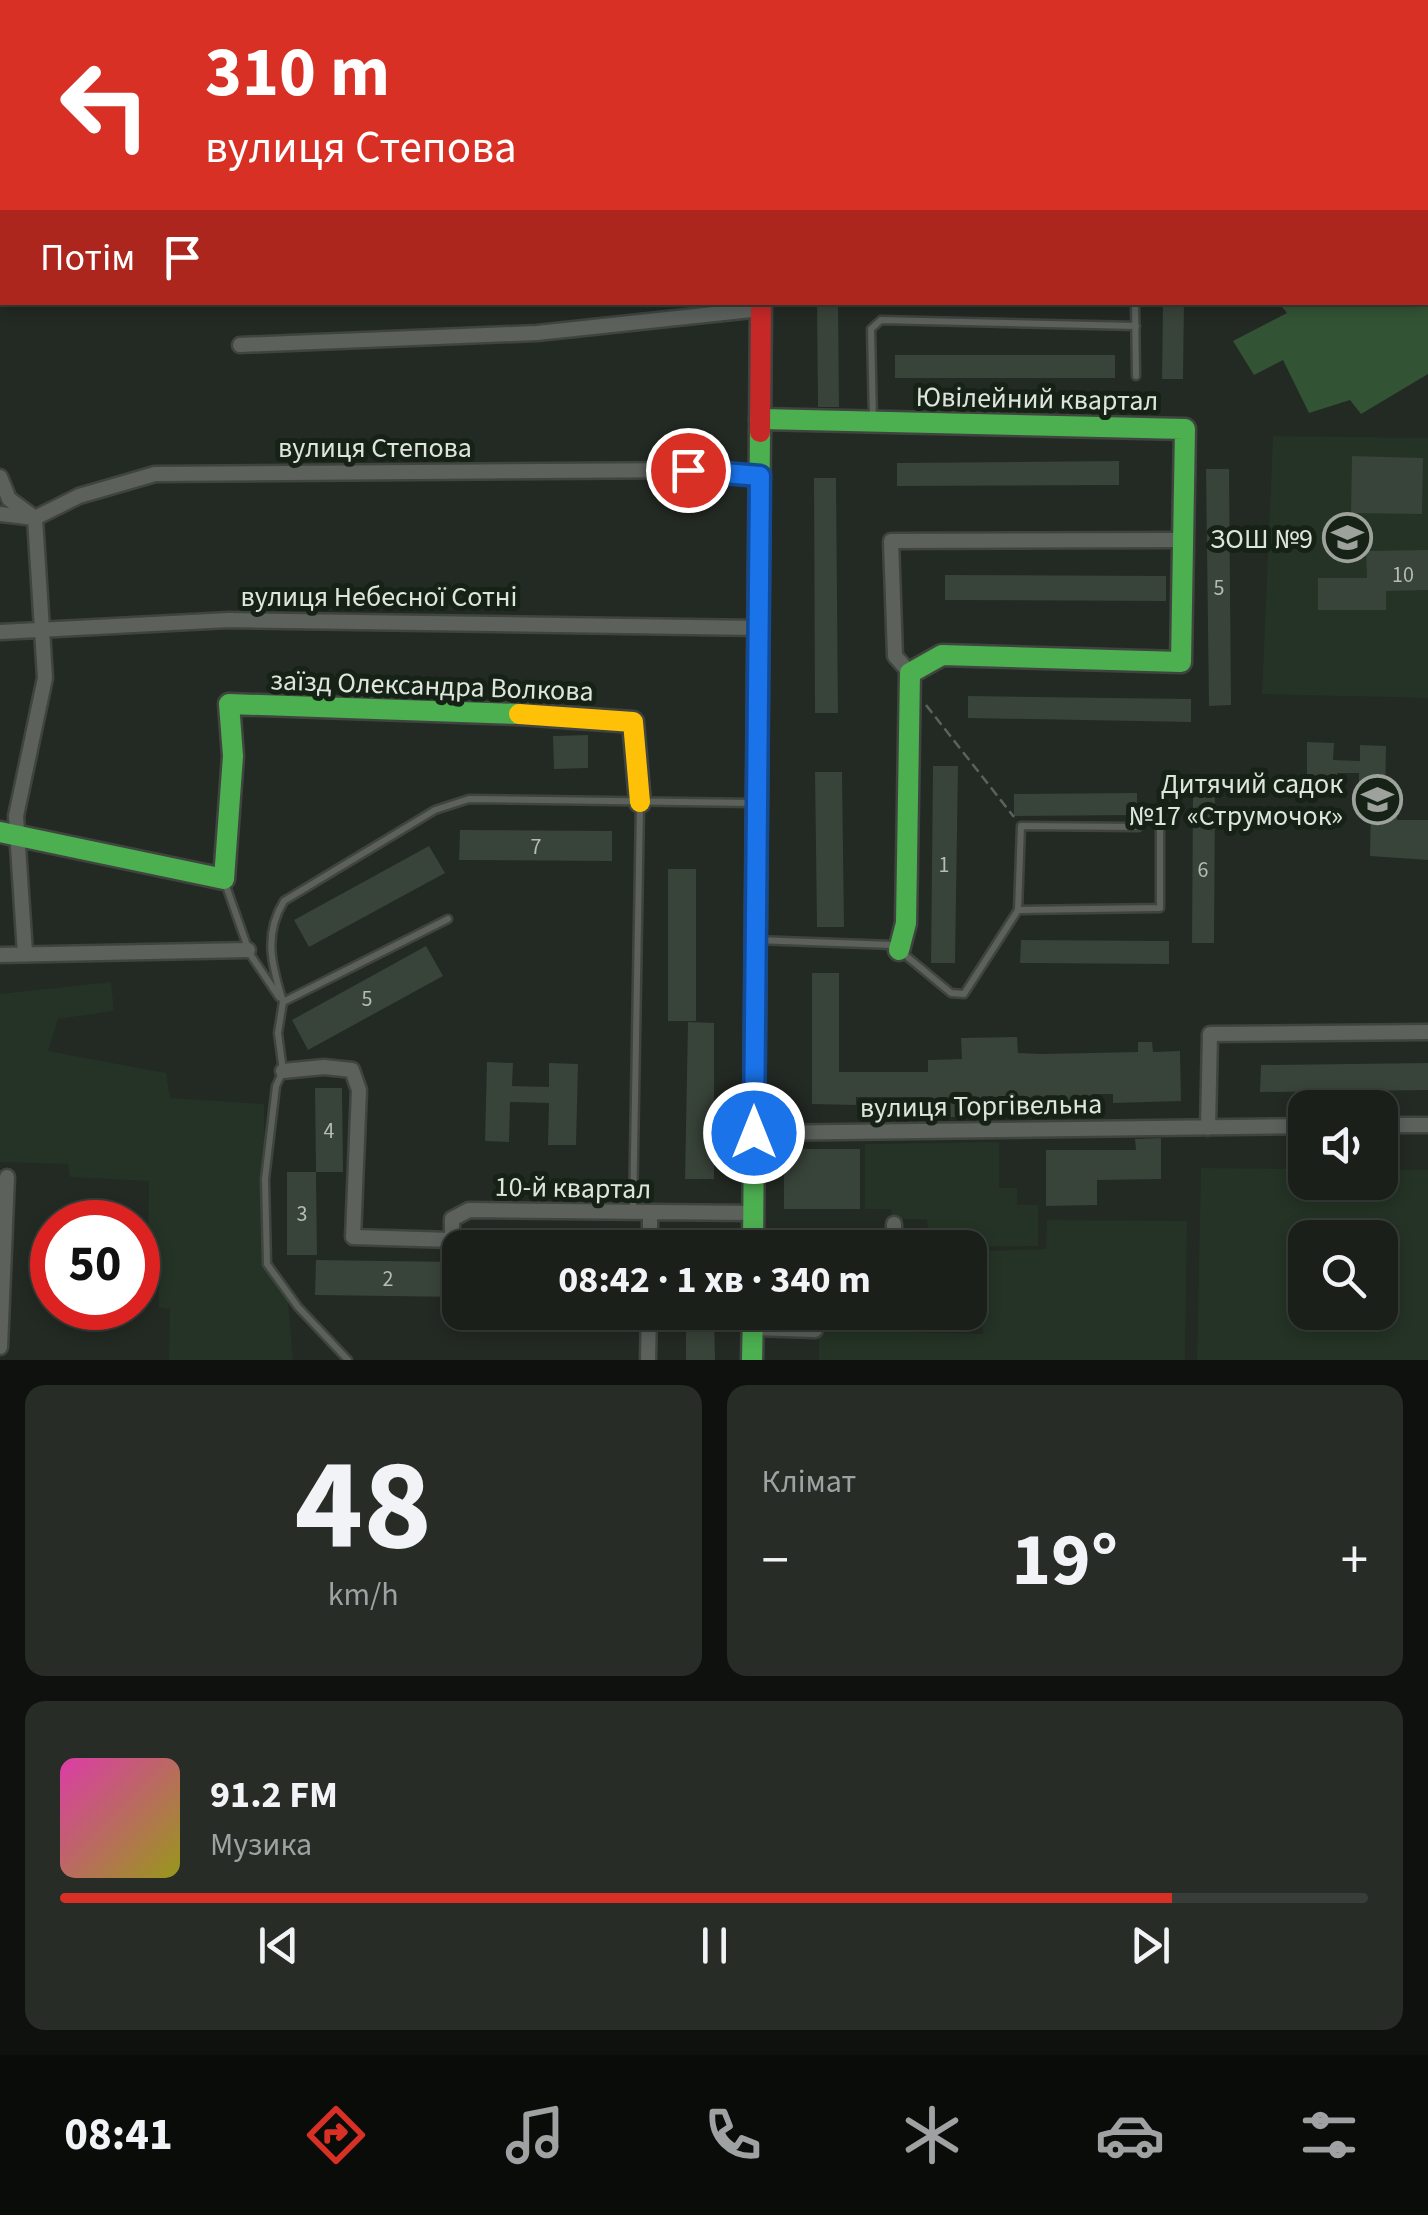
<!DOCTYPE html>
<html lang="uk">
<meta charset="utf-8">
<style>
:root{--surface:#1a1f1a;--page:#272c27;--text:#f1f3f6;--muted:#9fa2a2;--line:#383d39;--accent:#d93025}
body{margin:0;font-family:"Source Sans 3",sans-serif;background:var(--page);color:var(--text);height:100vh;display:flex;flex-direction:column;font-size:38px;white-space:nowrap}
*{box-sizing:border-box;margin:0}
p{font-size:32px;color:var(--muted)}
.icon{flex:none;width:55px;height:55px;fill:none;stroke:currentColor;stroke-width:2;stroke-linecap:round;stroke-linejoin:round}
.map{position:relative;height:1360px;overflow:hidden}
.sheet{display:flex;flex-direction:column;gap:25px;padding:25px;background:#0e110e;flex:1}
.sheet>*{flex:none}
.top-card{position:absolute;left:0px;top:0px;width:1430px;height:305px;box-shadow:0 5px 15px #0003,0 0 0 2px var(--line);background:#d93025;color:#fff;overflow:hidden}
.fabs{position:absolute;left:1288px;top:1090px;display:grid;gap:20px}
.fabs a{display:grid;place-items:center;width:110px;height:110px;border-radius:20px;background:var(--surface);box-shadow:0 5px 15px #0003,0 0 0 2px var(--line);font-size:50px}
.speed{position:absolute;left:30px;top:1200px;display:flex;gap:20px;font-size:50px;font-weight:700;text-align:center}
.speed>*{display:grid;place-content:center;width:130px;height:130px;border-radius:50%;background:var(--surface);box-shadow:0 5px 15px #0003,0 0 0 2px var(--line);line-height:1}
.speed .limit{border:15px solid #d22;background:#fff;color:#111}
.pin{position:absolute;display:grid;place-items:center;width:85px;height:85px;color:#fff;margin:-42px;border:5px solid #fff;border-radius:50%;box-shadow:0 2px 10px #0007}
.me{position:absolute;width:110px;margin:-55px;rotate:0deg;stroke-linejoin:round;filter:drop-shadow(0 0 8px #0008)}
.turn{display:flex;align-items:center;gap:35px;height:210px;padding:0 40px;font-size:45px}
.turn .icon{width:130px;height:130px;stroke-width:2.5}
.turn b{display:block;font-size:70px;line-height:85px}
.then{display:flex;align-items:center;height:95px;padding:0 40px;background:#0003;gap:20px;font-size:38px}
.big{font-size:75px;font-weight:700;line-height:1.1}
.sheet .widget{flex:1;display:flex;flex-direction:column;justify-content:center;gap:15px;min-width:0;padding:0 35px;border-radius:20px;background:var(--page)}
.sheet .dial{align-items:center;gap:0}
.dial b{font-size:130px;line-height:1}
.song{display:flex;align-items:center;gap:30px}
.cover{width:120px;height:120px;border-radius:15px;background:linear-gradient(135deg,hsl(320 70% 55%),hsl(60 70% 35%))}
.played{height:10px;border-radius:5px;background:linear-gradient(90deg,var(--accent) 85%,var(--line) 85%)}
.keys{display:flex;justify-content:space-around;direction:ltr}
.heat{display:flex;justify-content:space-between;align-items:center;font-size:55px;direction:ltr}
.sheet .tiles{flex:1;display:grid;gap:25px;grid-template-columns:1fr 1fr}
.widget:last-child{grid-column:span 2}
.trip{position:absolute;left:442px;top:1230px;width:545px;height:100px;border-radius:20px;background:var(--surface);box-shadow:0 5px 15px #0003,0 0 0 2px var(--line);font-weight:700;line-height:100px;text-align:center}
.menu{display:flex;height:160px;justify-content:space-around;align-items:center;background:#0a0c0a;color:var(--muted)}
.menu .icon{width:70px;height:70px}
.menu .current{color:var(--accent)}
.menu b{font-size:45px;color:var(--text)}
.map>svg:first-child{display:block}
</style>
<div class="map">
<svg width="1428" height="1360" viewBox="0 0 1428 1360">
<rect width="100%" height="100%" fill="#232923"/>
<path fill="#243325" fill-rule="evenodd" d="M1273,436L1428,438V698L1262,694Z
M111,982L114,1011L58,1019L48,1051L166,1073L170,1098L264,1104L267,1264L288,1302L293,1360H169L170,1309L159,1308V1254L148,1252L149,1181L70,1177L68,1164L0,1162V994Z
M999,1142V1188H1017V1205H1038V1246L945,1247V1231H928L927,1219H892L891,1209H865V1144Z
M1201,1168L1305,1169V1182H1380V1170H1428V1360H1197ZM1305,1238H1380V1312H1305Z
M1047,1220L1187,1221L1185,1360H819V1330L983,1334L984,1251L1046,1249Z"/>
<path fill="#335434" d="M1428,113V374L1361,414L1350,400L1309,413L1283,360L1254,375L1233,341L1287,313L1279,303L1428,302Z"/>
<path fill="#384339" d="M817,302H838L839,407H818Z
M1163,302H1184L1183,379H1162Z
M895,355H1115V378H895Z
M1352,456L1423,458L1422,514L1351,513Z
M1119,461V485L897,486V463Z
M1206,469H1229L1231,705L1209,706Z
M814,478H836L838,713H815Z
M1428,550V590L1386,591V610H1318V578H1367L1366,551Z
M945,575L1166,576V601L945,600Z
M968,696L1191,699V722L968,718Z
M588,735V768L554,769L553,736Z
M1307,742L1334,743L1333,760L1360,761V745L1386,746L1385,802L1397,803V820H1428V860L1370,856L1371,796H1359V773H1337V796L1307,795Z
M933,766H958L955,963H931Z
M815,772H842L844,927H817Z
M1137,793V815L1014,816V794Z
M1193,795H1215L1214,943H1192Z
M460,830L612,831V861L459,860Z
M429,846L445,873L309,947L294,920Z
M668,869H696V1021H668Z
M1021,940L1169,941V964L1020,963Z
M426,946L443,976L308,1050L292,1020Z
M812,973H839V1072H928V1060L962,1059L961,1038L1017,1037L1018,1053L1042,1054L1138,1052V1042H1152L1153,1052L1180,1051L1181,1101L1113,1103V1094H1092V1108L958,1109V1117H929V1097H856V1105L812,1104Z
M688,1022L714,1023V1179H685Z
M487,1062L513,1063L512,1086L549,1087V1063L578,1064L576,1145H548L549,1103L510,1102L509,1142L485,1141Z
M1428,1063V1090L1260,1092L1261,1065Z
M315,1088H342L343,1172H316Z
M1161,1138V1179L1097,1180V1205L1046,1206V1150H1136L1135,1139Z
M784,1149H860V1209H784Z
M287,1172H316L317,1255H287Z
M316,1260L460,1262V1297L315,1295Z
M686,1312H714L715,1360H686Z"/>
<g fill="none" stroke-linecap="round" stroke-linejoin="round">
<defs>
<path id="lane" d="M1110,0L1162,2
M901,2L902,0
M1213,2V0
M1135,302L1136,376
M873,420L871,329L881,320L1136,326
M225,883L250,954L279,997
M1018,910L1160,908V829
M757,940L893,945L951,993L964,994L1018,910L1021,826L1138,827
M283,1002C272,966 263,935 284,901L435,810L469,799L751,803
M633,1213L640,806
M348,1360L298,1307L267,1264L265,1179L276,1086L283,1071L278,1033L283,1002L448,919"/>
<path id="street" d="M453,0L454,2
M0,8L2,9
M240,345L537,333L761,309
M0,477L9,499L35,518L45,678L16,816L25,953
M0,514L35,518L79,496L155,474L688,470L759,476
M0,632L229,620L758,628
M910,673L895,656L891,541L1182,540
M0,955L248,950
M283,1071L324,1067L352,1070L359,1090L353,1237L452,1240V1219L469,1210L753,1213
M1380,1125H1428
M1208,1128L1210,1034L1428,1032
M754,1133L1305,1126
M650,1248V1214
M894,1248V1224
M752,1328L815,1330L814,1312
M0,1347L7,1177
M648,1360L649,1312"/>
<path id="fast" d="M759,0V2
M0,178L2,179
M760,419L1185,429L1181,662L942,655L910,673L906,923L899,950
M0,832L224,879L233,756L229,704L519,714
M753,1248L760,432
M752,1360L753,1312"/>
<path id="slow" d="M519,714L633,722L640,802"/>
<path id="jam" d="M760,432L761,302"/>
</defs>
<use href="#lane" stroke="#3f443f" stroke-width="11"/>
<use href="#street" stroke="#3f443f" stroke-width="19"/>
<use href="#fast" stroke="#3f443f" stroke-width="25"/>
<use href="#slow" stroke="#3f443f" stroke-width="25"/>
<use href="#jam" stroke="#3f443f" stroke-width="25"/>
<path stroke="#5d615d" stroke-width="2.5" stroke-dasharray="10 5" stroke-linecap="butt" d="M926,705L1014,817"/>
<use href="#lane" stroke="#5c615c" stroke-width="6"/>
<use href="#street" stroke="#5c615c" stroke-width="14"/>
<use href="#fast" stroke="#4caf50" stroke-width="20"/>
<use href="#slow" stroke="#ffc107" stroke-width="20"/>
<use href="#jam" stroke="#c62828" stroke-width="20"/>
</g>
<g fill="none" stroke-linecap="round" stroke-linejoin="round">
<defs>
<path id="route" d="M688,470L760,476L754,1133"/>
</defs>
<use href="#route" stroke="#114b97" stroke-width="25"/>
<use href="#route" stroke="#1a73e8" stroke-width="18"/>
</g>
<defs>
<symbol id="school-ring" viewBox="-11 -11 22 22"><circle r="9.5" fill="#172217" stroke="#9da39c" stroke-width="1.5"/><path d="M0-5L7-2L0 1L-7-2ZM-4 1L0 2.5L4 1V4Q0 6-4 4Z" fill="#9da39c"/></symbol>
</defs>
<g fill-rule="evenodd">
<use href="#school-ring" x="1320" y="510" width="55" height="55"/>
<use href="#school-ring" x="1350" y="772" width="55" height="55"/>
</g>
<g text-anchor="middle" stroke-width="10" stroke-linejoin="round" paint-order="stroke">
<g font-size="22" fill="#b4bcb4">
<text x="1403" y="582">10</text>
<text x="1219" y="595">5</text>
<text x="536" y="854">7</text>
<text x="944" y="872">1</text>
<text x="1203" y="877">6</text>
<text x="367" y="1006">5</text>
<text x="329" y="1138">4</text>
<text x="302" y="1221">3</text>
<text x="388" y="1286">2</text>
</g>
<g font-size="28" fill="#dee5dd" stroke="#172217">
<text transform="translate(1037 398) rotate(1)" y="10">Ювілейний квартал</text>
<text x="375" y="457">вулиця Степова</text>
<text x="379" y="606">вулиця Небесної Сотні</text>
<text transform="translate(432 685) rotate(2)" y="10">заїзд Олександра Волкова</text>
<text transform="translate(981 1105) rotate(-1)" y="10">вулиця Торгівельна</text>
<text transform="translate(573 1187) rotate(1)" y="10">10-й квартал</text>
</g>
<g font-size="28" fill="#dee5dd" stroke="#172217" text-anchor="end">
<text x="1313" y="548">ЗОШ №9</text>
<text x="1343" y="793">Дитячий садок<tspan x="1343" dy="32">№17 «Струмочок»</tspan></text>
</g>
</g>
</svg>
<div class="fabs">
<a><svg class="icon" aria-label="sound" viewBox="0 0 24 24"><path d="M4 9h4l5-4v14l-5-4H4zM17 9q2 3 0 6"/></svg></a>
<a><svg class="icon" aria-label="search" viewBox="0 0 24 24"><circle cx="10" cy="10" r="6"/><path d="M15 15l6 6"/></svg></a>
</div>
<div class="speed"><div class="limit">50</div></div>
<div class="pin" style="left:688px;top:470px;background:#d93025"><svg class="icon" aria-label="arrive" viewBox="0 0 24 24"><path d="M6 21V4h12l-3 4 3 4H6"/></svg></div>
<svg class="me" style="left:754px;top:1133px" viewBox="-20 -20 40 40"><circle r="17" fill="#1a73e8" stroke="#fff" stroke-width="3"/><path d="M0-11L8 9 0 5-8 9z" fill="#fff"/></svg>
<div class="trip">08:42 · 1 хв · 340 m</div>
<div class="top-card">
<div class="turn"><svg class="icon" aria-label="left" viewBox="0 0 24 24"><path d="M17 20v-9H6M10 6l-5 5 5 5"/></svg><div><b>310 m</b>вулиця Степова</div></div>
<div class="then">Потім<svg class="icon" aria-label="arrive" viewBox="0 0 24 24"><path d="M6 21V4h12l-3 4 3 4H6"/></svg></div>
</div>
</div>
<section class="sheet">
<div class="tiles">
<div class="widget dial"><b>48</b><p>km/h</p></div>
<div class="widget"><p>Клімат</p>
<div class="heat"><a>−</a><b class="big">19°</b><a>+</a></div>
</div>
<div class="widget">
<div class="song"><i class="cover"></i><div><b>91.2 FM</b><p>Музика</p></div></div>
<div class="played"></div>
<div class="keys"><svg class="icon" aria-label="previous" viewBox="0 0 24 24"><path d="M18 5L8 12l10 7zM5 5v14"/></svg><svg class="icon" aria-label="pause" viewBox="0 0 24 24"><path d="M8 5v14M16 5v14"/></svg><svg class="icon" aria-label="next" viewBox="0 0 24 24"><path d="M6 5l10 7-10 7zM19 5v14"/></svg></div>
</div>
</div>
</section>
<nav class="menu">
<b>08:41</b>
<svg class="icon current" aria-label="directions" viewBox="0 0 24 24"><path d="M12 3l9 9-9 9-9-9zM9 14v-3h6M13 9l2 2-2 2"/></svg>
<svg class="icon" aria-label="music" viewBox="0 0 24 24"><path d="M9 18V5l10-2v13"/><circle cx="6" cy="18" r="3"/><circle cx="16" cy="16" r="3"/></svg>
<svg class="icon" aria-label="phone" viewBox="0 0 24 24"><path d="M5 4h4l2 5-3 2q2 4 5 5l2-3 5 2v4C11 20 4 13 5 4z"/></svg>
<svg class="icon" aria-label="climate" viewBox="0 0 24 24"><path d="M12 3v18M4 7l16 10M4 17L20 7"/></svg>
<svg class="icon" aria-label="car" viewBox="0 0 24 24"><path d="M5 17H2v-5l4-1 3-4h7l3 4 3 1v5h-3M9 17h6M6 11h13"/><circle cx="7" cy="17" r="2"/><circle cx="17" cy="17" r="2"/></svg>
<svg class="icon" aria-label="filters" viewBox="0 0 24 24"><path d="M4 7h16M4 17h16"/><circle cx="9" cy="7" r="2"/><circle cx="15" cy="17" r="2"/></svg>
</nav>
